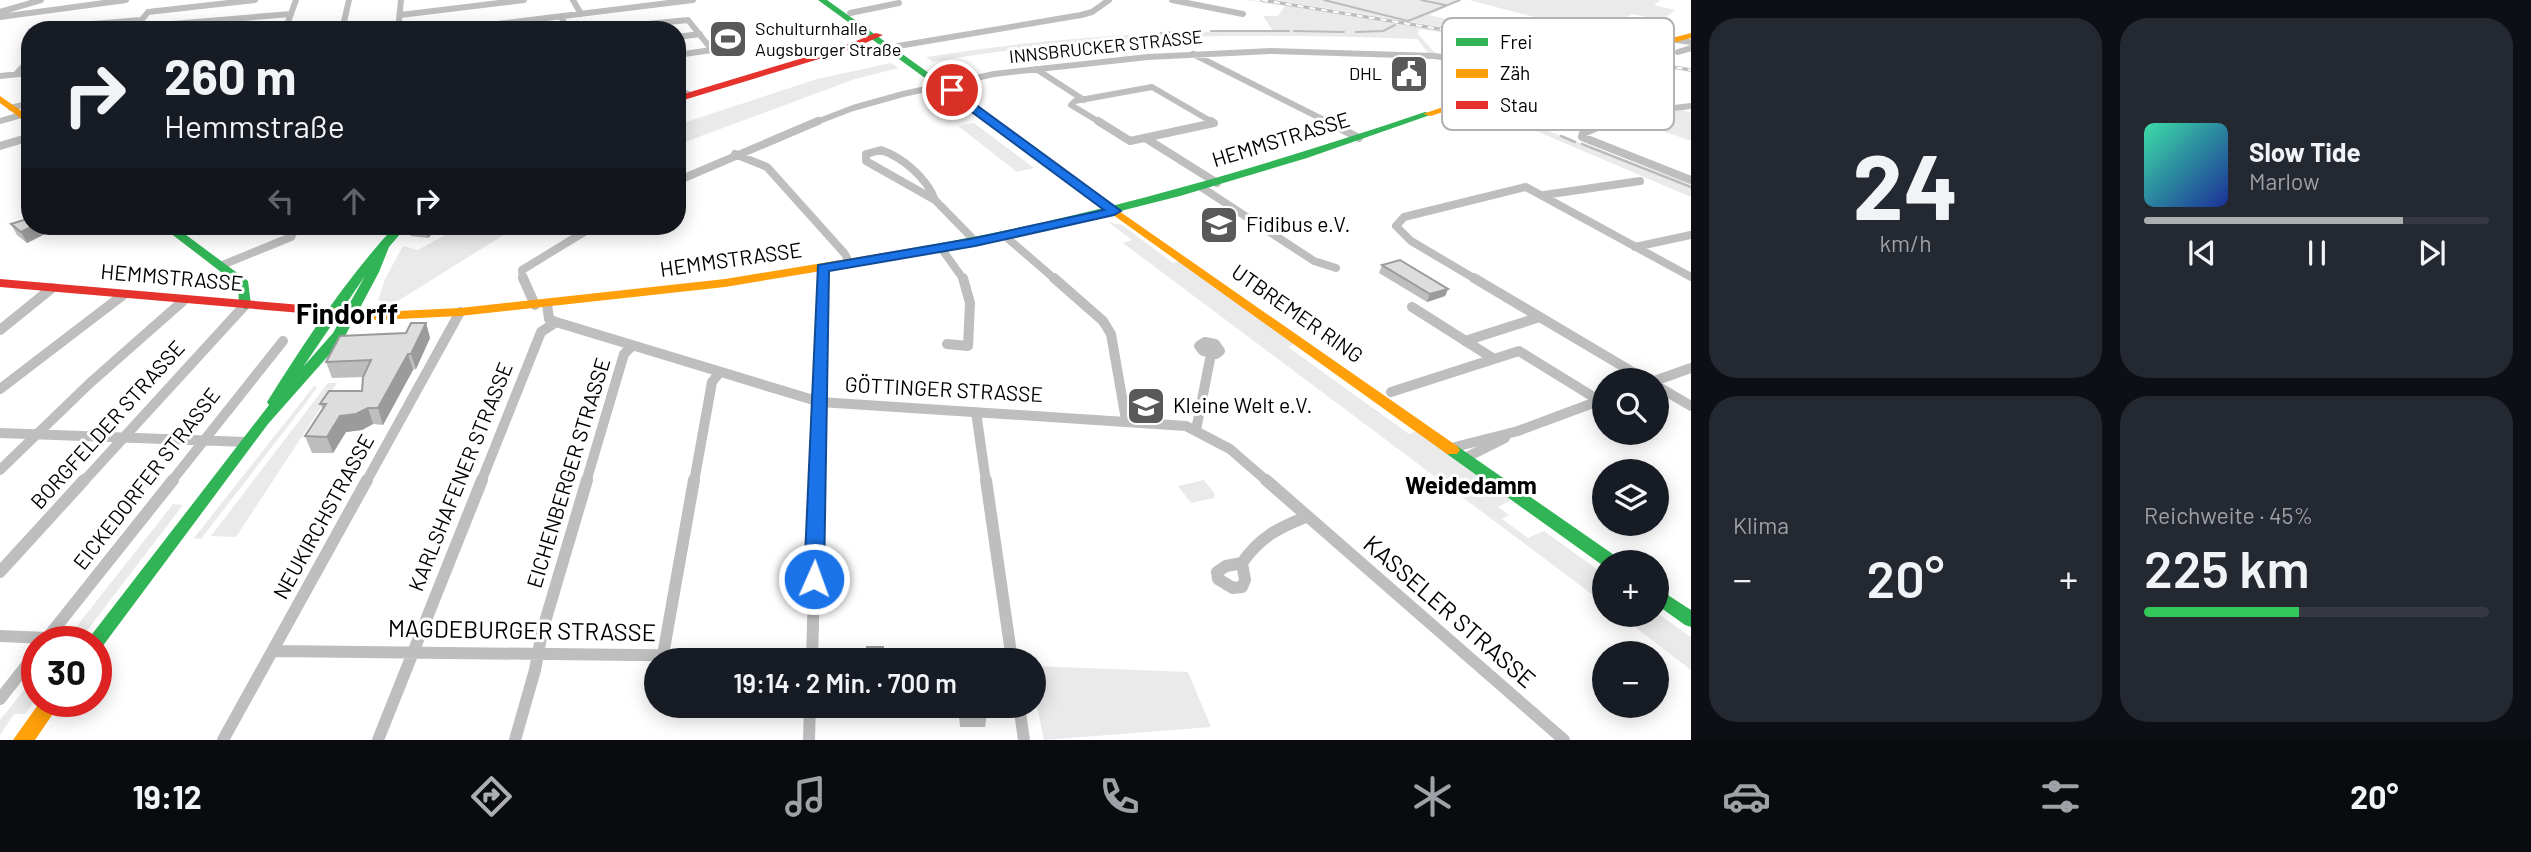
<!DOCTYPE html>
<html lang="de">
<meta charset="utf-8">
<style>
:root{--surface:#171b24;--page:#242831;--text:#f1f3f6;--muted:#9ea1a6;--line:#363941;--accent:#adaeaf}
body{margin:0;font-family:Barlow,sans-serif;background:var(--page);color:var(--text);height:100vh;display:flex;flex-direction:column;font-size:26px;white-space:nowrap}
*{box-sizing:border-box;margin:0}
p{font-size:23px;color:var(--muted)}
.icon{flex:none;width:38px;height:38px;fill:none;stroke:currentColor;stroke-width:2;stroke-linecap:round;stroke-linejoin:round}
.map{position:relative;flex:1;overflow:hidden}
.drawer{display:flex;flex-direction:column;gap:18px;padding:18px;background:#0d0f14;width:840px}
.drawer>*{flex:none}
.top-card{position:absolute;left:21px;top:21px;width:665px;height:214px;border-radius:28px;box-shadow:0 4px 18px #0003;background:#171b24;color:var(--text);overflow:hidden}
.tools{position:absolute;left:1592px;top:368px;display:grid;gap:14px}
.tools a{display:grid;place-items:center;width:77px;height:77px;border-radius:50%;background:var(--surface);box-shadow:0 4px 18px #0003;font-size:35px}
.speed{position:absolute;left:21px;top:626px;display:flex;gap:14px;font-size:35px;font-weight:700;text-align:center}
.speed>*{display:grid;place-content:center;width:91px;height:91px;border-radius:50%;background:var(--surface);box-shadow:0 4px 18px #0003;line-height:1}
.speed .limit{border:10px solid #d22;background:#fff;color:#111}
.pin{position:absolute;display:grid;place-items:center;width:60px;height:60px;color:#fff;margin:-30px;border:4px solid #fff;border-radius:50%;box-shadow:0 2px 7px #0007}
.me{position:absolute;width:77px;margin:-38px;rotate:2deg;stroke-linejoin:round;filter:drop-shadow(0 0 5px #0008)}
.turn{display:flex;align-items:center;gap:24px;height:147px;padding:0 28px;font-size:32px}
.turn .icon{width:91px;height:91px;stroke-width:2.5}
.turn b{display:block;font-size:49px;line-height:60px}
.lanes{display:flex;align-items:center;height:66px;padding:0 28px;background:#0003;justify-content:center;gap:35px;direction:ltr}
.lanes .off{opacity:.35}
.big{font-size:52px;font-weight:600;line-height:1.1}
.drawer .widget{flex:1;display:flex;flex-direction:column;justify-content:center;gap:10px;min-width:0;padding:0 24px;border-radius:28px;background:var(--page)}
.drawer .dial{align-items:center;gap:0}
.dial b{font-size:91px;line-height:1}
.song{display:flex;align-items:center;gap:21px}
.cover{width:84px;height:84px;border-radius:10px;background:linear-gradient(135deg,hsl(160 70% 55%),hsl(230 70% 35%))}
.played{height:7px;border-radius:4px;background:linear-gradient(90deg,var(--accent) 75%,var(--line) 75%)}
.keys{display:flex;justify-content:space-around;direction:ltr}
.heat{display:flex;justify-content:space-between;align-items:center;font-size:38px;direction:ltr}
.charge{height:10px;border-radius:5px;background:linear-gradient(90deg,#34c759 45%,var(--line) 0)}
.drawer .tiles{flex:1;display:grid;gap:18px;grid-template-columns:repeat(2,1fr)}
.trip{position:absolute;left:644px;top:648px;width:402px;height:70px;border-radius:35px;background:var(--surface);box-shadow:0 4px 18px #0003;font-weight:600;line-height:70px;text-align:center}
.tabs{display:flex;height:112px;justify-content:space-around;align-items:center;background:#090b0e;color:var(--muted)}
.tabs .icon{width:49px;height:49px}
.tabs .current{color:var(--accent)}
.tabs b{font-size:32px;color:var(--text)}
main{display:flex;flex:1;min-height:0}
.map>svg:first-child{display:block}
</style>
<main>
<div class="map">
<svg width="1691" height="740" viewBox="0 0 1691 740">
<rect width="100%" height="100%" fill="#fff"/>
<path fill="#eaeaea" d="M1246,0H1251L1596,56L1419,29L1418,34L1436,54H1429L1417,39C1254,33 1093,33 933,62L926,57C1044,38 1154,31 1273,31L1263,16H1278L1285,6Z
M1276,0H1461L1429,15L1447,19L1440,25L1606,52L1638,43L1645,44L1607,54Z
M1469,0H1661L1654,5L1675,10L1661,21L1633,14L1595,33Z
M891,63L899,68L855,79L677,145V125L817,79Z
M1483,102L1556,134L1691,184V197L1475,105Z
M1680,109L1691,113V141L1627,118Z
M974,123L1034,168L1017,172L958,126Z
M1108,222L1122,225L1173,263L1179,261L1295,344L1288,347L1409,434L1417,431L1478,474L1476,476L1511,500L1498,507L1509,515L1502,519L1528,538L1544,531L1605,575V604L1123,243L1132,240Z
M461,226H518L393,304L378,300L385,279L403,246L418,250Z
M328,383H337L236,537L211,536Z
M314,386L317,387L306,403L201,539L194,538Z
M1204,480L1215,494L1214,498L1191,503L1178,486Z
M173,504L183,505L79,641H65Z
M1657,613L1691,637V670L1618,614Z
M1034,666L1188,672L1211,727L1044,740L1034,692Z
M37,674V698L25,714H14L0,735V720Z"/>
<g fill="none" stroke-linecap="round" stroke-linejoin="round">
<path stroke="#bcbcbc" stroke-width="2" d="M1324,0L1408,21
M1421,0L1445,5
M1408,21L1460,0
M1211,31H1289
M1294,31L1344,32
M1356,32L1383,31L1395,25
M1161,33L1199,31"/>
<path stroke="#bcbcbc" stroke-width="2.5" d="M1561,136L1575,142
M1582,144L1691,187"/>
<path stroke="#bebebe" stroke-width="6" d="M573,0L581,14
M1172,0L1243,14
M0,12L41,0
M850,13L899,3
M400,15L524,0
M561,16L567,30
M0,17L126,0
M627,26L688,20L712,50L677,55
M56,27L141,20
M136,27L291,14
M136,27L148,12L255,0
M285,30L296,0
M342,30L349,0
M398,30L401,0
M448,30L693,0
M677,37L700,34
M1633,42L1663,38L1691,42
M898,46L1081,15L1092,12L1109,0
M1678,52L1691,48
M1193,54L1330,123
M1036,69L1084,100
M16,74L30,59
M0,76L30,73
M677,89L690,95
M11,108L30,103
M0,121L21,115
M814,123L853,108L903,94L994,74L1148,57L1271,51L1434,56L1462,60L1515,77L1536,88L1623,114L1691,106
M1101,123L1071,105L1075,101L1152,87L1214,123
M1607,123L1623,114"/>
<path stroke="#bebebe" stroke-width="8" d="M1098,121L1130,141L1214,123L1211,121
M1326,121L1359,138
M1612,121L1583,133L1582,137L1691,180
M1147,139L1217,183
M0,146L30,137
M881,150C902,157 927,178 935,200L866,161V154Z
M735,154L767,167L845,254L850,264
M677,181L818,121
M1201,187L1314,261L1336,268
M1544,195L1640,181
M935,200L976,242
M1005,236L1056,280
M1635,247L1691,235
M941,248L964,280
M220,266L291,237L297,226
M523,280L522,270L594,226
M822,280V268
M1477,280L1411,241L1396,226L1404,217L1526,187L1691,277"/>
<path stroke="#bebebe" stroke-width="10" d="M523,278L535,305
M1054,278L1103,321L1111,334L1126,420
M1474,278L1646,380
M547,304L549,319L556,322L820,402L1186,426L1230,449L1268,482
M1412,307L1494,359
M0,330L52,288
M1465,341L1540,317
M1205,342L1215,344L1220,351L1216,354L1203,351L1199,346Z
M947,344L968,346L970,303L963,278
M1657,380L1691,368
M1657,386L1691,406
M0,389L123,295
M1391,392L1519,351L1600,401
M976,412L986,482
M1196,430L1211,354
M0,433L246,442
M1451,448L1518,431L1604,399
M1465,458L1505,438
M0,470L90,383L183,301
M83,482L245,305
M171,482L283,341
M366,482L460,312
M481,482L541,332L556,322
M586,482L624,354L632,346
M694,482L712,382L720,372
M817,482L822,278"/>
<path stroke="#bebebe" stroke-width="12" d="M986,480L1012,660
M1266,480L1564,740
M1242,563L1245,580L1242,587L1233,588L1218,579L1217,572L1226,566Z
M1242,563C1260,537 1278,528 1306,517
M0,572L84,480
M0,636L48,638
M44,642L173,480
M275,651L812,657
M663,655L694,480
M812,660L817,480
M0,699L37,652
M1019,705L1024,740
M223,740L367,480
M378,740L482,480
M515,740L535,670L542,632L587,480
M809,740L810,705"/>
<path fill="#30b455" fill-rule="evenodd" d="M818,0H827L1110,203V207H1102Z
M1425,112L1433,114L1307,158L1180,196L1049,229L920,255L914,251L920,247C1092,217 1259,168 1425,112Z
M161,226H174L248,281L251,305L250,308L245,309L239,305L238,285Z
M395,226H407L389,247L379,272L344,338L268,424L102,647L96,649V642H86L269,405L267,402C306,340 346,279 395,226ZM365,276L333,333L303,367Z
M1452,445L1457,446L1617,557L1620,562H1605V567L1447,454L1444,450L1447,446Z
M1657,588L1691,610V627L1685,625L1657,605Z"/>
<path fill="#ff9f0a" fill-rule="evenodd" d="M1691,33V38L1546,77L1431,116L1423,114L1540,73Z
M0,96L30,117V125L0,103Z
M1106,202L1457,446L1460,450L1457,454H1447L1102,207V203Z
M920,247L926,251L924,254L725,287L460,316L378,320L325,315L319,311L325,307L378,312L460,308L725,279Z
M40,702H61L35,740H13Z"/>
<path fill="#e5322d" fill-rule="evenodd" d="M876,33L883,35L852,49L677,102V96L846,45Z
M0,279L325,307L331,311L325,315L0,287Z"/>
<defs>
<path id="rail" d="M1262,0L1691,70"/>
</defs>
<use href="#rail" stroke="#bdbdbd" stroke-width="3.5"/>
<use href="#rail" stroke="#fff" stroke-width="2" stroke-dasharray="6" stroke-linecap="butt"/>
</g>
<path fill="#bebebe" d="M716,30L739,43L725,45L717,36Z
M1587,72L1647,85L1617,97L1581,85Z
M11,224L57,228L27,243L17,235Z
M408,226H440L428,238L411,236Z
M1382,265L1448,289L1445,296L1427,302L1379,273Z
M426,323L430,338L416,369L413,370L383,425L373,424L362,430L346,432L333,453H312L305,436L323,409L320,404L362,391L363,377L332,378L326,362L406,333Z
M958,705H986L987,714L985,727H960Z"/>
<path fill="#9b9b9b" d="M739,37V43L725,45L724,39Z
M1653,73L1647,85L1617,97L1623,84Z
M33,226H56L57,228L27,243L21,232Z
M426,226H440L428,238L425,227Z
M1448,289L1445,296L1427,302L1430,294Z
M426,323L430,338L416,369L411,354Z
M408,354L413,370L383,425L378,408Z
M368,408L373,424L362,430L346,432L333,453L327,437L340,416Z"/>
<path fill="#ddd" stroke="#9b9b9b" stroke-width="2" d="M731,28L739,37L724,39L716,30Z
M30,218V226H33L21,232L11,224Z
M1400,260L1448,289L1430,294L1382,265Z
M411,323H426L411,354H408L378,408H368L356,414L340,416L327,437L305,436L326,404H320L329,391H362L363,377L371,360L326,362L340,336L406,333Z
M867,647H883V657H981V660H867Z
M961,705H986L987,714H962Z"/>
<path fill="#1a73e8" stroke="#114b97" stroke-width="2" d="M948,87H956L964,96L1121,211L1114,215L975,246L829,271L824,579L821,584L814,586L807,584L804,579L818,265L975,238L1104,210L957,101L947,90Z"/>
<defs>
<symbol id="stadium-square" viewBox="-11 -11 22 22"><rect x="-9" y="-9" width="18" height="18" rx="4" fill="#595959" stroke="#fff"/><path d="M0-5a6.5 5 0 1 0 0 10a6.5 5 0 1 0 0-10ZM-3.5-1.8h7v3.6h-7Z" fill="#fff"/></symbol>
<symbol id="civic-square" viewBox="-11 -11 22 22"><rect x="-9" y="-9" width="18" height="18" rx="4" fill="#595959" stroke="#fff"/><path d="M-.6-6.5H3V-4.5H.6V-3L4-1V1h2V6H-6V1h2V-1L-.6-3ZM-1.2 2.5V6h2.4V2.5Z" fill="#fff"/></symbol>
<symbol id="school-square" viewBox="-11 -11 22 22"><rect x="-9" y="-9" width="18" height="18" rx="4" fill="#595959" stroke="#fff"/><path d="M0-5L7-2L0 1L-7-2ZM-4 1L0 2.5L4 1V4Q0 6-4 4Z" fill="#fff"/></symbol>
</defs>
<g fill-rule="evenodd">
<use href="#stadium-square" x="706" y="17" width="44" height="44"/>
<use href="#civic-square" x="1387" y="52" width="44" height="44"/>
<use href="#school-square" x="1197" y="203" width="44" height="44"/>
<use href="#school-square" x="1124" y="384" width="44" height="44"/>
</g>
<g text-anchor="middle" stroke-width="6" stroke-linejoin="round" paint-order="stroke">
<g font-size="18" fill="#000" stroke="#fff" text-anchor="start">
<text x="755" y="35">Schulturnhalle<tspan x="755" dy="21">Augsburger Straße</tspan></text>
<text x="1382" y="80" text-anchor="end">DHL</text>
</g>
<g font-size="18" fill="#000" stroke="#fff">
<text transform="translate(1106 47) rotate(-6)" y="6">INNSBRUCKER STRASSE</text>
</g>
<g font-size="21" fill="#000" stroke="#fff">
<text transform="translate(1281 140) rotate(-17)" y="7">HEMMSTRASSE</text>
<text transform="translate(731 260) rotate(-8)" y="7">HEMMSTRASSE</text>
<text transform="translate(172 278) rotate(5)" y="7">HEMMSTRASSE</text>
<text transform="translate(1297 314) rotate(35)" y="7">UTBREMER RING</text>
<text transform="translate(944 390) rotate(3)" y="7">GÖTTINGER STRASSE</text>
<text transform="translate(108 425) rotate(-48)" y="7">BORGFELDER STRASSE</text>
<text transform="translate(569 473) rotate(-73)" y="7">EICHENBERGER STRASSE</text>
<text transform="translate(461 477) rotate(-68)" y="7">KARLSHAFENER STRASSE</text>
<text transform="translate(147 479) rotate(-52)" y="7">EICKEDORFER STRASSE</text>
<text transform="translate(324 517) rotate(-61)" y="7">NEUKIRCHSTRASSE</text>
</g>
<g font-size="21" fill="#000" stroke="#fff" text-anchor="start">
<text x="1246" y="232">Fidibus e.V.</text>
<text x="1173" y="413">Kleine Welt e.V.</text>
</g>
<g font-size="24" font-weight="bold" fill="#000" stroke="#fff">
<text x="1471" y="494">Weidedamm</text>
</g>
<g font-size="24" fill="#000" stroke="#fff">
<text transform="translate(1449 612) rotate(41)" y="8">KASSELER STRASSE</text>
<text transform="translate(522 631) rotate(1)" y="8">MAGDEBURGER STRASSE</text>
</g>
<g font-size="28" font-weight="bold" fill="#000" stroke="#fff">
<text x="347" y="324">Findorff</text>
</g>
</g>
<rect x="1442" y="18" width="232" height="112" rx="10" fill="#fff" stroke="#b2b2b2" stroke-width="2"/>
<rect x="1456" y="38" width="32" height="8" fill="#30b455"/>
<rect x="1456" y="69" width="32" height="9" fill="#ff9f0a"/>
<rect x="1456" y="101" width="32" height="8" fill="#e5322d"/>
<g font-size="19" fill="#000">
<text x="1500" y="49">Frei</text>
<text x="1500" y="80">Zäh</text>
<text x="1500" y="112">Stau</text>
</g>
</svg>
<div class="tools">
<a><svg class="icon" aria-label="search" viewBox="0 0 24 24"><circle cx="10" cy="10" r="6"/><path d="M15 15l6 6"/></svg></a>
<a><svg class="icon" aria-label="layers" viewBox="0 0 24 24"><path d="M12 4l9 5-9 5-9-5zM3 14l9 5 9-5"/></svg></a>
<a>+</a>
<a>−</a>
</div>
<div class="speed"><div class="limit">30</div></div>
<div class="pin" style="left:952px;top:90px;background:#d93025"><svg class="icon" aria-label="arrive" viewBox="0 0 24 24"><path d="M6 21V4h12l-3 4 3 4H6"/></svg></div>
<svg class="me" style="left:814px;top:579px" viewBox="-20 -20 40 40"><circle r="17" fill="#1a73e8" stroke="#fff" stroke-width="3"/><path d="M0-11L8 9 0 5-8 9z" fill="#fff"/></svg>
<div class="trip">19:14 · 2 Min. · 700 m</div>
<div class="top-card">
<div class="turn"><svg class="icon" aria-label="right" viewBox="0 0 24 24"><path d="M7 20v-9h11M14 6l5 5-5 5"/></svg><div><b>260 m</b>Hemmstraße</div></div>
<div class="lanes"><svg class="icon off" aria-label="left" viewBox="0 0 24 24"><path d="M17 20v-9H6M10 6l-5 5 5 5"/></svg><svg class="icon off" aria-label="ahead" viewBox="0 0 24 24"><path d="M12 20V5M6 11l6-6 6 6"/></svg><svg class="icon" aria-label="right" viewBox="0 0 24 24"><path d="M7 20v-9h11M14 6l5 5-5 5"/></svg></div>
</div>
</div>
<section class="drawer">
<div class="tiles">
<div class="widget dial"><b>24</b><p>km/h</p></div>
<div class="widget">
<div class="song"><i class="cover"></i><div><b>Slow Tide</b><p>Marlow</p></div></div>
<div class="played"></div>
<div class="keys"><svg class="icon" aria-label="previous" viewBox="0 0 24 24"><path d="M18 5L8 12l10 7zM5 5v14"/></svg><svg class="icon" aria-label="pause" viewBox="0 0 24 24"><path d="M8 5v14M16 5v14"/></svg><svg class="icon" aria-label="next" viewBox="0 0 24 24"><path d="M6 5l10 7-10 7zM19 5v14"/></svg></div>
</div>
<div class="widget"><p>Klima</p>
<div class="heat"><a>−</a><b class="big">20°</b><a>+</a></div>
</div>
<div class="widget"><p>Reichweite · 45%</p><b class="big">225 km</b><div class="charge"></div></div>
</div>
</section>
</main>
<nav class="tabs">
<b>19:12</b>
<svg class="icon current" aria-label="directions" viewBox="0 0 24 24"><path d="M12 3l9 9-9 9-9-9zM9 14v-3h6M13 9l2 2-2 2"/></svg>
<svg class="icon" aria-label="music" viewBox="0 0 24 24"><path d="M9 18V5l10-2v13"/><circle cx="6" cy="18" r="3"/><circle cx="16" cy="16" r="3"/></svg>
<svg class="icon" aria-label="phone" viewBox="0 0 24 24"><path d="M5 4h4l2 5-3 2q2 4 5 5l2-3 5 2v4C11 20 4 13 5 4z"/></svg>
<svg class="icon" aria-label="climate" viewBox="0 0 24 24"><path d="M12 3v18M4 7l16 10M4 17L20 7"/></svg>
<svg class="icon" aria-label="car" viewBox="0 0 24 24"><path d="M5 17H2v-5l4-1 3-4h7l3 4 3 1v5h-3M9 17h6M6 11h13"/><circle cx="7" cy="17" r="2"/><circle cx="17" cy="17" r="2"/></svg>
<svg class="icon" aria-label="filters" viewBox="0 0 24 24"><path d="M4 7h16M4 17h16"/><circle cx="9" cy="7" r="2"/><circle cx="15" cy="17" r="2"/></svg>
<b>20°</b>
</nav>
